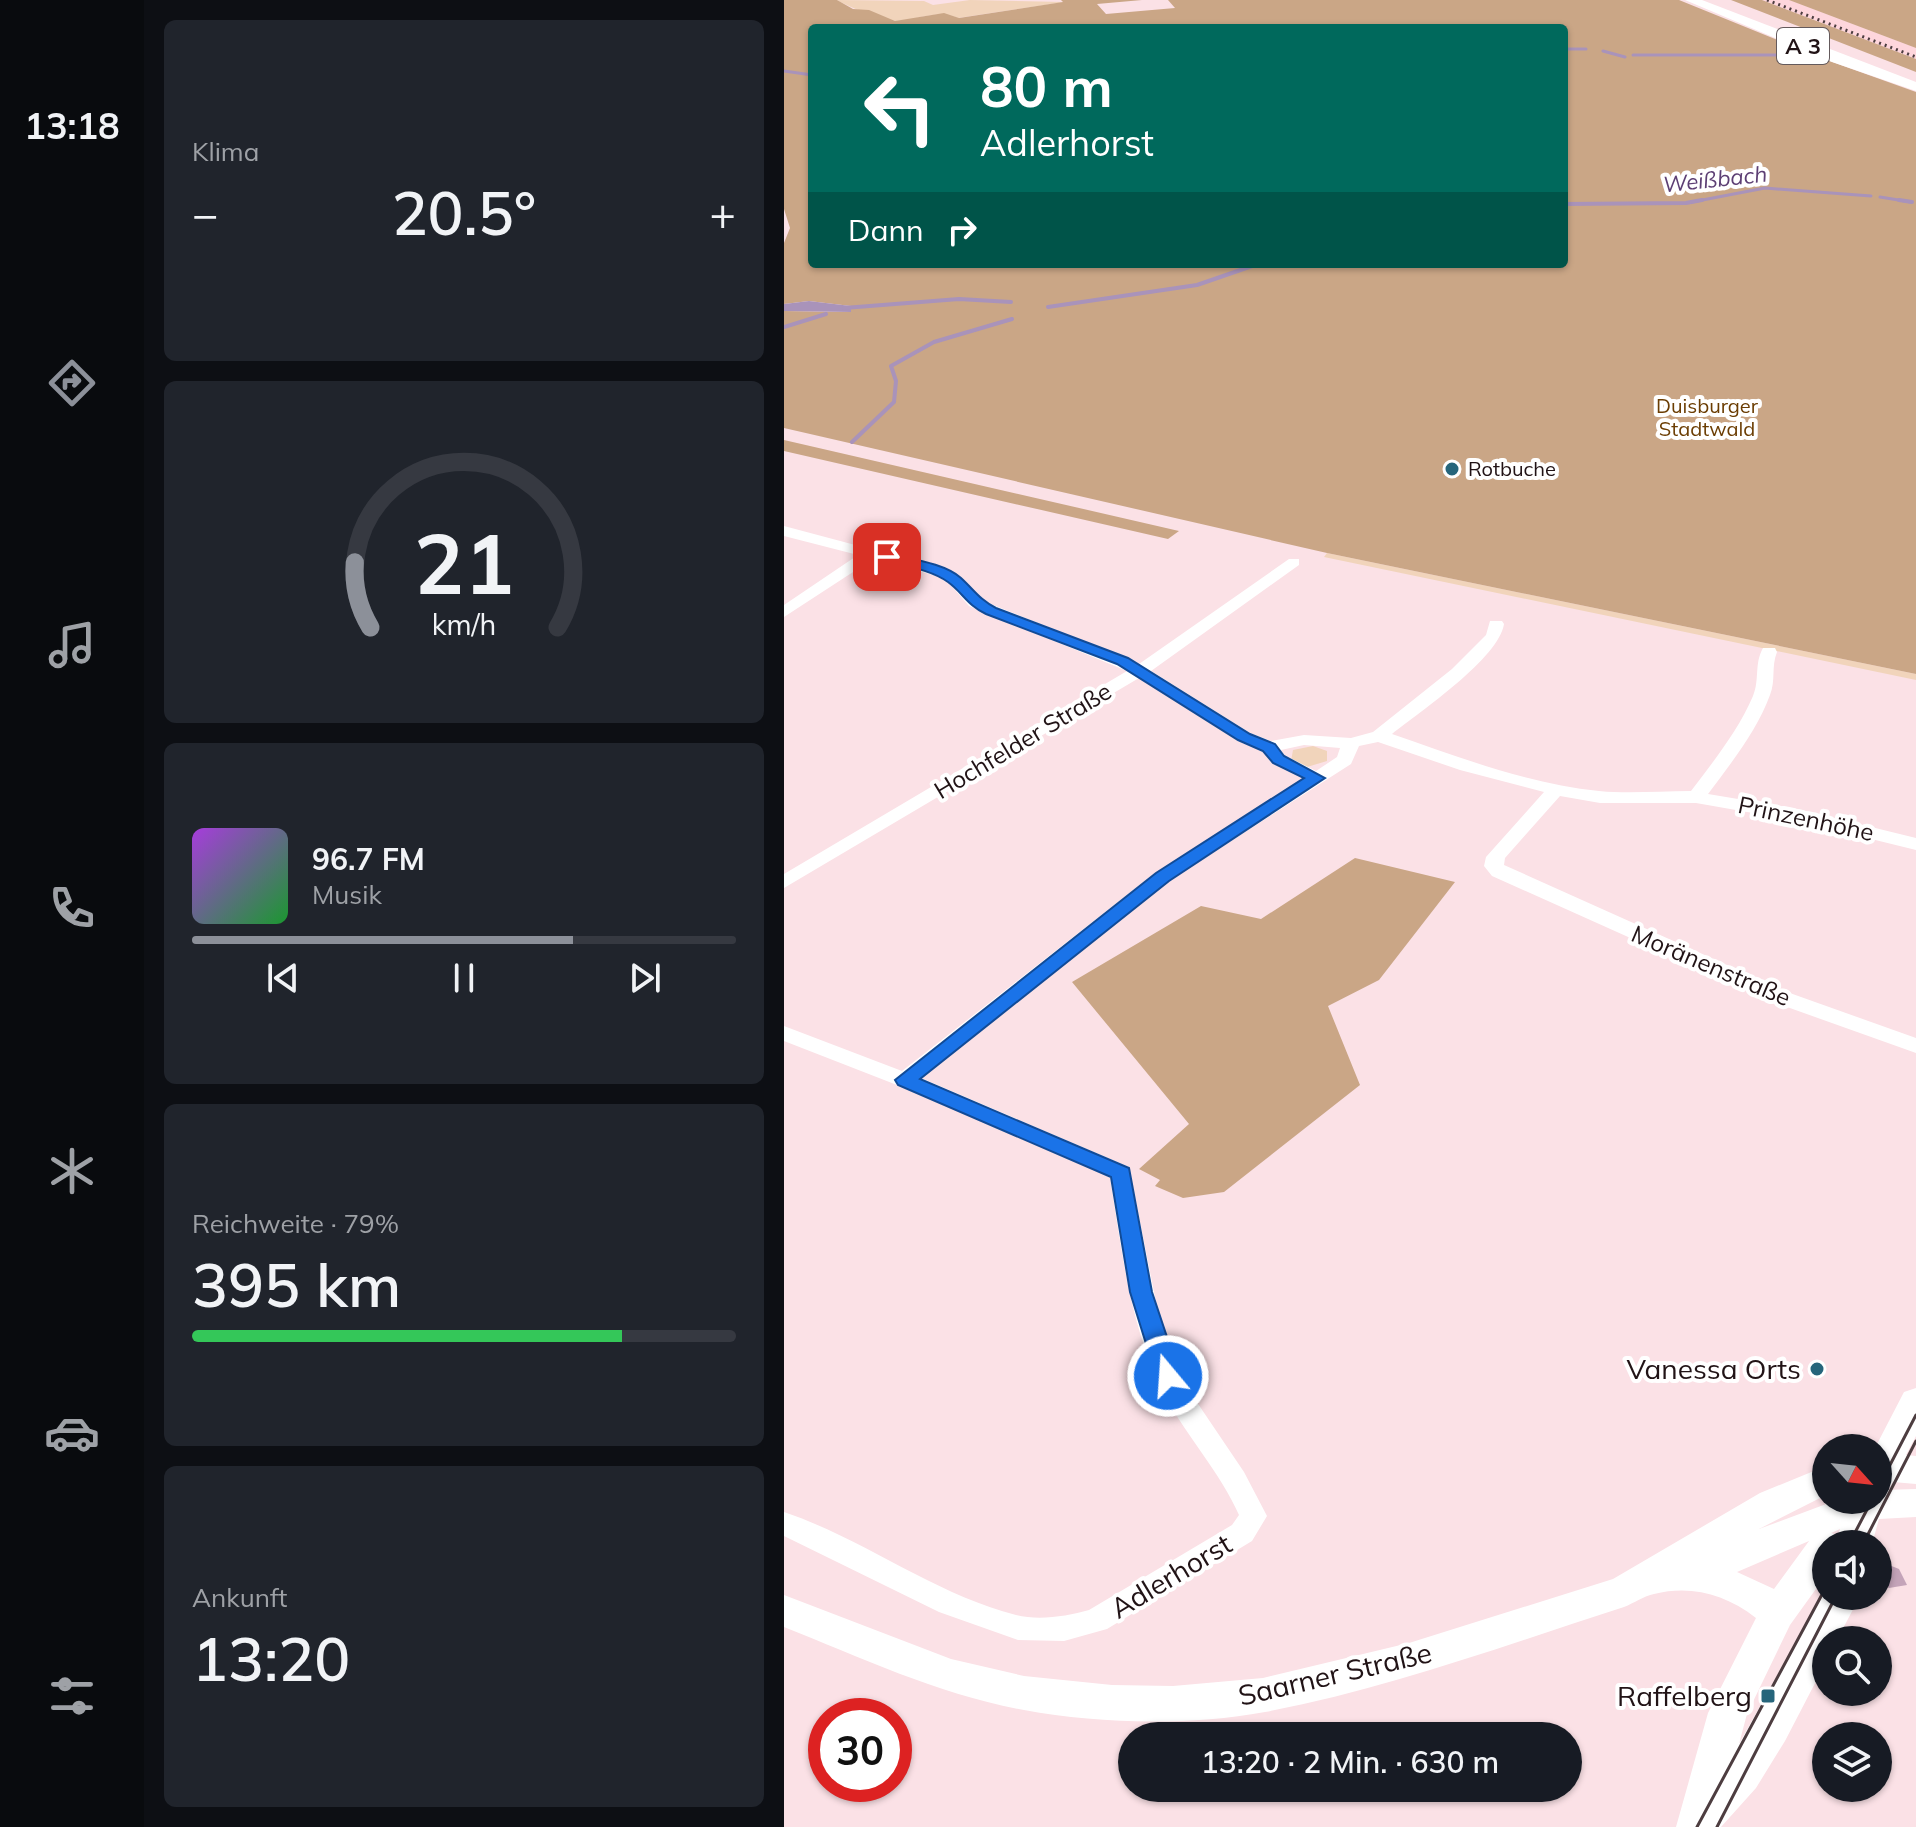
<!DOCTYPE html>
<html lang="de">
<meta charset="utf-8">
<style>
:root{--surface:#171b24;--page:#20242c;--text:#f1f3f6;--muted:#9ea1a6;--line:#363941;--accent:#8c9099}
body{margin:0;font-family:Mulish,sans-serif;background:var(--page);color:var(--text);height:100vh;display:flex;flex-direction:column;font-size:30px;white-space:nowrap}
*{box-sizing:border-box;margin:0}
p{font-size:26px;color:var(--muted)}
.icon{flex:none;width:44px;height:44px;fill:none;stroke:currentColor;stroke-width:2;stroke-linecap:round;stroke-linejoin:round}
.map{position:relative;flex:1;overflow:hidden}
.details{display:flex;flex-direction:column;gap:20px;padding:20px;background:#0d0f14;width:640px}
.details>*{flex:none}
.hud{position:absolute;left:24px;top:24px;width:760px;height:244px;border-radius:8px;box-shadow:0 2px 6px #0004;background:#00695c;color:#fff;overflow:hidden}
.needle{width:52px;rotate:117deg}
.tools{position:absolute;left:1028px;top:1434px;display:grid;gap:16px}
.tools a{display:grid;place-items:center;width:80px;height:80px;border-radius:50%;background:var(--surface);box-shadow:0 2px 6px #0004;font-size:40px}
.speed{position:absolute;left:24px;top:1698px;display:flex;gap:16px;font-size:40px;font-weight:700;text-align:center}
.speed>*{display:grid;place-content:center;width:104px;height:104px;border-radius:50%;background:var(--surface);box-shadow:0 2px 6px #0004;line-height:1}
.speed .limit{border:12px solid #d22;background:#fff;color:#111}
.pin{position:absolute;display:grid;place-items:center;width:68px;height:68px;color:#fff;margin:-34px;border-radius:16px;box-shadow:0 4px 12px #0006}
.me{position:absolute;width:88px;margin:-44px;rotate:342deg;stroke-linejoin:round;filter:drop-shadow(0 0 6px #0008)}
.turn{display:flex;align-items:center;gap:28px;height:168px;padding:0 40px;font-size:36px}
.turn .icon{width:104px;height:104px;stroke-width:2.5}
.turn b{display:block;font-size:56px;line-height:68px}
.then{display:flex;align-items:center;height:76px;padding:0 40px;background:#0003;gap:16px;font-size:30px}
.big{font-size:60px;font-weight:600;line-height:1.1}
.details .card{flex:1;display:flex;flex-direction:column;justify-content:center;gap:12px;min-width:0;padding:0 28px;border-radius:12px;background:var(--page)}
.details .dial{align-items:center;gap:0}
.dial svg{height:208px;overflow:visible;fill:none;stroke:var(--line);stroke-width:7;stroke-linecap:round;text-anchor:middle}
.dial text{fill:var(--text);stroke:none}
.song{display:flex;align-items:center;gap:24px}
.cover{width:96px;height:96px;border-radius:12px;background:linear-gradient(135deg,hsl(280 70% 55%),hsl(130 70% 35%))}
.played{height:8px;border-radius:4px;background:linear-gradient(90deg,var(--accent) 70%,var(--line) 70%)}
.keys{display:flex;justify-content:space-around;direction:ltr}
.heat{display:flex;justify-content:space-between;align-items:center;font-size:44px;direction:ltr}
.charge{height:12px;border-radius:6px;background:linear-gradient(90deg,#34c759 79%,var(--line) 0)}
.trip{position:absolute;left:334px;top:1722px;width:464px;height:80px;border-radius:40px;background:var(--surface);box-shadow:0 2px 6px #0004;font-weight:600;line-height:80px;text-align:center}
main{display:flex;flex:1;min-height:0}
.tab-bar{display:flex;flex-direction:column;width:144px;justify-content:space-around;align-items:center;background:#090b0e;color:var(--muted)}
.tab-bar .icon{width:56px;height:56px}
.tab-bar .on{color:var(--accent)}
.tab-bar b{font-size:36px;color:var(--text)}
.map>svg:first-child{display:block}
</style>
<main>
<nav class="tab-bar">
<b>13:18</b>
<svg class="icon on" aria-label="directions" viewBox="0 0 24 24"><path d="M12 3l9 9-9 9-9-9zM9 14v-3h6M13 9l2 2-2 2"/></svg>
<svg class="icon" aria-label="music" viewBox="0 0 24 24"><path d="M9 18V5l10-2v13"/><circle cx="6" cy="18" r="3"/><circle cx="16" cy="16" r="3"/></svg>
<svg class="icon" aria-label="phone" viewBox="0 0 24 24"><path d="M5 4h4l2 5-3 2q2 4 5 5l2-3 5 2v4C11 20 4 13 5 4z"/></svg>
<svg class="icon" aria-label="climate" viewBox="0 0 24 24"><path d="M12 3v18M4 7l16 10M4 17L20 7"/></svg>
<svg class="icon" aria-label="car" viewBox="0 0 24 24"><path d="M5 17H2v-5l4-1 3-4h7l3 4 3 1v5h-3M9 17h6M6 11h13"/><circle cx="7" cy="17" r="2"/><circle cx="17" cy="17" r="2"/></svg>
<svg class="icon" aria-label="filters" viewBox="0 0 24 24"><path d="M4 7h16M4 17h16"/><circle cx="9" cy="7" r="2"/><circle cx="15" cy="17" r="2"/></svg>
</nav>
<section class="details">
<div class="card"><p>Klima</p>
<div class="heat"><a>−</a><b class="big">20.5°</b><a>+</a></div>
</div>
<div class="card dial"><svg viewBox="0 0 100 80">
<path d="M14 69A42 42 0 1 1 86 69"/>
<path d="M14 69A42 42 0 0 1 8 44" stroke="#8c9099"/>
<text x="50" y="56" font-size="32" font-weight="700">21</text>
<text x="50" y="72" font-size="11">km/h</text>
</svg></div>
<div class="card">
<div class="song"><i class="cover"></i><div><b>96.7 FM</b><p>Musik</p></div></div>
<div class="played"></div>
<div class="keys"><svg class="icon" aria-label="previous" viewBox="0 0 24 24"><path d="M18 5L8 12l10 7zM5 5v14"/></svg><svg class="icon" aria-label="pause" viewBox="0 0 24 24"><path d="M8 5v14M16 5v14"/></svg><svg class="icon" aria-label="next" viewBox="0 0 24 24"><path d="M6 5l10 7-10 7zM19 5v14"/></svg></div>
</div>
<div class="card"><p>Reichweite · 79%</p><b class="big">395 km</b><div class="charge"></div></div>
<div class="card"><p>Ankunft</p><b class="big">13:20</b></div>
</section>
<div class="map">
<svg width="1132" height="1827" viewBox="0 0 1132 1827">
<rect width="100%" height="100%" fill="#fbe1e6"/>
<path fill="#fed6dc" d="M978,0H1005L1132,48V59Z"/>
<path fill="#f1d4bb" d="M53,0L140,1L149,5L186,0L281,2L174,18C154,9 134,20 112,21C99,21 65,7 53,0Z
M543,553L1132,674V680L540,557Z
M529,746L543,751V761L523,767L507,761L509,750Z"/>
<path fill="#caa686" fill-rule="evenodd" d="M0,0H53L69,9L85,10L111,21L160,13L175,18L279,2L277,0H358L313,4L322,14L391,8L384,0H895L1040,59L1132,92V674L543,553L0,428V311L67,312V306L25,301L0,304V243L6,228L0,209ZM28,28H780V264H28Z
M947,0H978L1132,59V72Z
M1005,0H1132V48Z
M0,440L395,531L384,539L0,451Z
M571,858L671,882L595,980L544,1006L576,1085L440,1192L399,1198L371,1186L376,1180L355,1169L405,1124L288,982L417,906L477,919Z"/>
<path fill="#a993ba" d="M25,301L67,306V312L0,311V304Z"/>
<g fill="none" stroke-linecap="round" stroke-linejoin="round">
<path stroke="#a993ba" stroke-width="3" d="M780,49H802
M819,51L841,57
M849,55H997
M0,71L28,75
M1096,197L1127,202
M908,202L981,188L1087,196"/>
<path stroke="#a993ba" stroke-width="4" d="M1115,200L1128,202
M780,204L902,203L918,200
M264,307L413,285L474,264
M60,308L175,299L227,302
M0,327L42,314
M68,442L110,402L112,381L107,366L150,342L228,319"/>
</g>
<path fill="#c4a4b9" d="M1105,1565L1115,1569L1123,1585L1105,1588L1097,1584L1094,1567Z"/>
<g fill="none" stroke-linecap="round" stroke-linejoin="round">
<path fill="#fff" fill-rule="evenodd" d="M0,526L165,570L178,578L197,600L355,664L505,559H515V565L367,671L466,733L487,741L520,735L567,738L589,732L668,669L702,635L706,621H718L720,624C715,658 636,712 608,734C675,757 744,784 815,791C845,794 876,791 907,791C929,762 954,731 969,696C976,679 970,664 979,648H991L993,652C987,667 992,680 986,695C973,731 947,763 924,794L1014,809L1132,838V850L1014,821L912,803H816L776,796L721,858L720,865L1003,992L1132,1038V1053L989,1002L708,876L700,866L702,857L760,792L676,770L594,742L575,746L567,764L385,881L137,1078L345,1167L372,1302L387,1352L404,1389L460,1472L483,1516L468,1541L323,1629L280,1641L234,1640L155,1612L0,1536V1512C80,1539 150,1594 232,1615C256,1621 283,1616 305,1610L448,1525L455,1515C436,1472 403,1437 381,1396C346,1328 338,1251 326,1177L113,1085L0,1041V1026L118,1071L371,873L520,778L488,763L479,751L454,741L355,678L0,888V874L343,671L185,606L166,584L153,576L89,559L0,617V605L74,555L0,536ZM520,745L556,748L553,757L532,771L500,755L497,750Z"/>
<path fill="#fff" fill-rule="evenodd" d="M1132,1388V1436L1122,1455L1132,1456V1484L1109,1482L1106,1487L1098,1490L1132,1489V1517L1095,1519L1088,1544H1042V1575L1006,1625L963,1714L955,1744L1042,1588V1596H1076L1053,1640H1042V1662L1001,1741L972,1788L937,1827H892L924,1713L972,1618C941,1594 907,1585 870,1594C860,1596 850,1603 840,1607C722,1645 603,1689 481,1712C404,1726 316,1724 240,1710C156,1695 78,1658 0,1627V1595L167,1659L240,1676L328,1685L389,1686L479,1678L625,1643L829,1579L976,1493L1042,1466V1495L975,1529L1053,1500H1094V1448H1091L1120,1392ZM1056,1529L1054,1535L1047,1533ZM1025,1541L990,1589L953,1572Z"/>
<path fill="#fff" fill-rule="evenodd" d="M901,0H918L1132,82V91L1048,62Z"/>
<path stroke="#4d3d40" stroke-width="3" d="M1094,1488L1132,1415
M1065,1544L1088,1500
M1079,1544L1132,1441
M913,1827L1042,1587
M933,1827L1052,1596"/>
<path stroke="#4d3d40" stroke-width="3" stroke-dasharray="2 4" stroke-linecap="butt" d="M983,0L1132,57"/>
</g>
<path fill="#1a73e8" stroke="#114b97" stroke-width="2" d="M103,553C126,559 160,563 177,578C190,590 196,600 212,608L344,658L466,734L491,744L500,756L541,778L385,881L136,1079L345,1168L368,1292L396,1376L393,1383L384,1385L376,1383L372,1376L346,1292L327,1177L114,1085L111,1080L372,873L520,778L489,763L479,751L454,740L333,664L202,614C183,605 179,593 164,582C146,569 119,566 98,560V554Z"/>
<g fill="#26657b" stroke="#fff" stroke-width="3">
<circle cx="668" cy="469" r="8"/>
<circle cx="1033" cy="1369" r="8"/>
<rect x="976" y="1688" width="16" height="16" rx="4"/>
</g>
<g text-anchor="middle" stroke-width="8" stroke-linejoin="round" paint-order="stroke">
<g font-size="20" fill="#6b3d03" stroke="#fff">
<text x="923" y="413">Duisburger<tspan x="923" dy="23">Stadtwald</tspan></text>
</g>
<g font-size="20" fill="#211316" stroke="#fff" text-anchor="start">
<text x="684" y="476">Rotbuche</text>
</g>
<rect fill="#fff" stroke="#645a5c" stroke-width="2" x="993" y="28" width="52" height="36" rx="6"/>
<g font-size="22" font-weight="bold" fill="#211316">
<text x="1019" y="54">A 3</text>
</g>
<g font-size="22" font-style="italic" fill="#5d3f74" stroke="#fff">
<text transform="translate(931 179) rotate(-6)" y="8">Weißbach</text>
</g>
<g font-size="24" fill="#211316" stroke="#fff">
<text transform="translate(239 741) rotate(-31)" y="8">Hochfelder Straße</text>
<text transform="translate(1022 819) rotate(12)" y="8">Prinzenhöhe</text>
<text transform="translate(927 966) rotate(23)" y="8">Moränenstraße</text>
</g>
<g font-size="28" fill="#211316" stroke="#fff" text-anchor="end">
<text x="1017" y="1379">Vanessa Orts</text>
<text x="968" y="1706">Raffelberg</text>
</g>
<g font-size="28" fill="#211316" stroke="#fff">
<text transform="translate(387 1576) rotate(-31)" y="10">Adlerhorst</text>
<text transform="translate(551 1674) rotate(-13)" y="10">Saarner Straße</text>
</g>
</g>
</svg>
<div class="tools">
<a><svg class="needle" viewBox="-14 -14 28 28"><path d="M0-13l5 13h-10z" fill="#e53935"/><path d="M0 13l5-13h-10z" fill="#9ea1a6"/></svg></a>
<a><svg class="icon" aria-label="sound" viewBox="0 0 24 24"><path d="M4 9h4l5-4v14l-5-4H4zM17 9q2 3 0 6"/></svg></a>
<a><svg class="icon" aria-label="search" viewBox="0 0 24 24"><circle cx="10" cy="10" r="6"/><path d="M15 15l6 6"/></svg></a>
<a><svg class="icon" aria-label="layers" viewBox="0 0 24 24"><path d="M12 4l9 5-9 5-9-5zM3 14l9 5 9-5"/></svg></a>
</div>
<div class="speed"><div class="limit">30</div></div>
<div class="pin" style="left:103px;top:557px;background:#d93025"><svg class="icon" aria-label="arrive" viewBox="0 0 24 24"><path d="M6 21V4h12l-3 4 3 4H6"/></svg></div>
<svg class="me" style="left:384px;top:1376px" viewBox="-20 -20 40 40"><circle r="17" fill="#1a73e8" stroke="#fff" stroke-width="3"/><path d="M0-11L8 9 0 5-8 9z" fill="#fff"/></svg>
<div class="trip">13:20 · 2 Min. · 630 m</div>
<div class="hud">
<div class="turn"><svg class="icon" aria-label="left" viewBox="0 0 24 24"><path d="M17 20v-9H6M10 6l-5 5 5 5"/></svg><div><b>80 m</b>Adlerhorst</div></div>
<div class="then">Dann<svg class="icon" aria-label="right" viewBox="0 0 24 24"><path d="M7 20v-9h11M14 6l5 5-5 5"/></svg></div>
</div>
</div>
</main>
